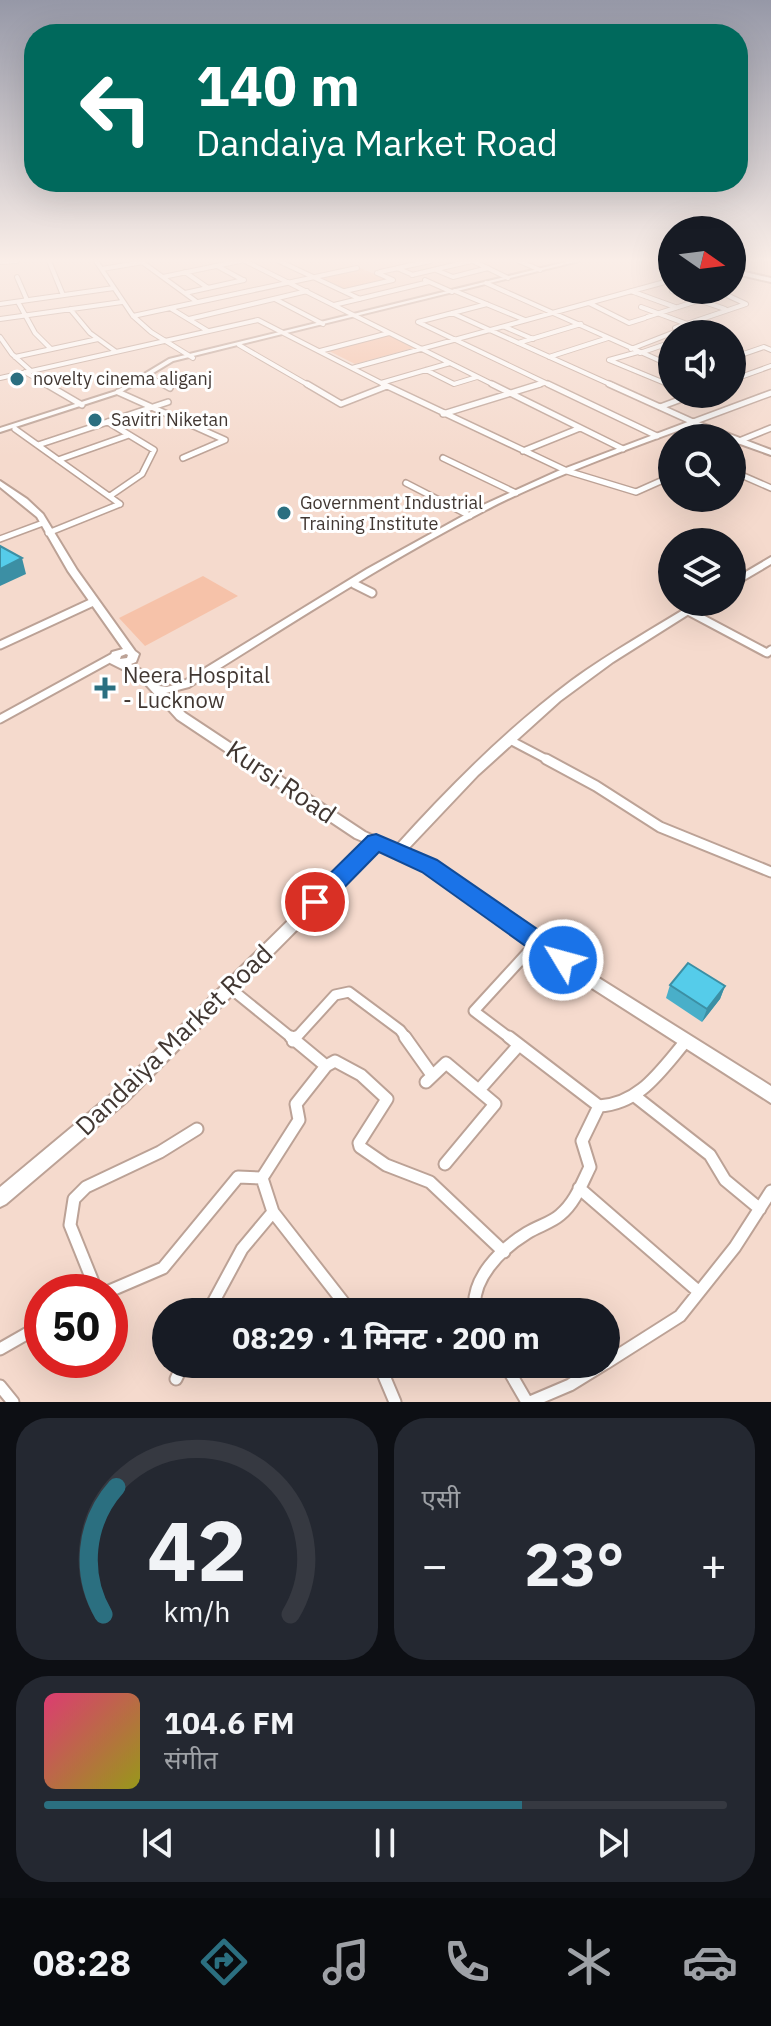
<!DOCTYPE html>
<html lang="hi">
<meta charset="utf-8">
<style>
:root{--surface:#171b24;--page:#242831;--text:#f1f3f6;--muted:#9ea1a6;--line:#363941;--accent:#2b6f80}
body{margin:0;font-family:"IBM Plex Sans","Noto Sans Devanagari",sans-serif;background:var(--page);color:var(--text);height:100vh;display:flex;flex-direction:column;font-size:30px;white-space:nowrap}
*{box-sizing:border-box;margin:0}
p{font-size:26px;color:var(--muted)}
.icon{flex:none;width:44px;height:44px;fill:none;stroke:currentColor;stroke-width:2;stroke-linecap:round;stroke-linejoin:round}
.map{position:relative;height:1402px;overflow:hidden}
.side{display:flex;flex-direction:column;gap:16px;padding:16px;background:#0d0f14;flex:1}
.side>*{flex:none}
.guide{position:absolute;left:24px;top:24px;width:724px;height:168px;border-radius:32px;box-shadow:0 8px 32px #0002;background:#00695c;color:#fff;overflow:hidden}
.needle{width:52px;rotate:104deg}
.fabs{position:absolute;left:658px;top:216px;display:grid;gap:16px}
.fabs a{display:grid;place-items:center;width:88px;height:88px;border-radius:50%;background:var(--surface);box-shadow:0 8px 32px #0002;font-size:40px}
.speed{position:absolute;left:24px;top:1274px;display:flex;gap:16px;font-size:40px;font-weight:700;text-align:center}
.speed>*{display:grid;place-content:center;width:104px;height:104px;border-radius:50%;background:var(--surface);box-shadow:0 8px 32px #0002;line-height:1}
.speed .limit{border:12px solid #d22;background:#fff;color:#111}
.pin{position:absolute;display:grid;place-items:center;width:68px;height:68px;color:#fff;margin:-34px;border:4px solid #fff;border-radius:50%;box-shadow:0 2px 8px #0007}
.me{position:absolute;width:88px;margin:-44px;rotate:307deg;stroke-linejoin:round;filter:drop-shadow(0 0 6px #0008)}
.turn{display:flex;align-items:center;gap:28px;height:168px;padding:0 40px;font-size:36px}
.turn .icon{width:104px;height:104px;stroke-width:2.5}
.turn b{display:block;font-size:56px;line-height:68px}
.big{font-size:60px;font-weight:700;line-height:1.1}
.side .card{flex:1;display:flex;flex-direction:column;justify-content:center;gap:12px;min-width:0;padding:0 28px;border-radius:32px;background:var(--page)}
.side .dial{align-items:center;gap:0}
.dial svg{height:208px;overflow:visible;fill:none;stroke:var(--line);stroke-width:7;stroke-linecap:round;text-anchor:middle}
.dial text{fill:var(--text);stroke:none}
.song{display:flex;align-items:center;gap:24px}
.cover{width:96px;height:96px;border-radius:12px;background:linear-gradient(135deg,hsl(340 70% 55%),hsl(60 70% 35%))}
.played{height:8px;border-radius:4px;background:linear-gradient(90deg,var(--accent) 70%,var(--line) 70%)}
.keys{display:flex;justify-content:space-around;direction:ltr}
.heat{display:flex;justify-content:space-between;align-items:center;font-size:44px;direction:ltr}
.side .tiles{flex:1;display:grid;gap:16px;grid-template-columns:1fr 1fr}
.card:last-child{grid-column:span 2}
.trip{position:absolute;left:152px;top:1298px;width:468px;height:80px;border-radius:40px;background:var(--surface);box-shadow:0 8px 32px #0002;font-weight:700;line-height:80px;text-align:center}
.menu{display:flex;height:128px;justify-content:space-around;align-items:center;background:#090b0e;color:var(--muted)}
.menu .icon{width:56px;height:56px}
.menu .selected{color:var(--accent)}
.menu b{font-size:36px;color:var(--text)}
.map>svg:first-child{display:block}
</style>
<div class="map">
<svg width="771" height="1402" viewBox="0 0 771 1402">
<rect width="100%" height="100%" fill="#f5dacd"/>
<path fill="#f6c2a9" d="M360,268L389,280L345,290L319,277Z
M388,335L414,348L355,364L329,351Z
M203,576L238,596L145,646L119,618Z"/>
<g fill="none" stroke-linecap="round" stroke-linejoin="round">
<defs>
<path id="street-far4" d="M49,261L63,295
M96,261L133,316L151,332L193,358
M245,261L496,386
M279,261L360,299
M473,261L508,278
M519,261L540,270
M0,262L17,261
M142,262L197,302
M217,266L243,280
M397,268L413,275
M102,269L143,262
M436,270L453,277L488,268
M185,272L208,288
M380,272L430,261
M412,275L471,261
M17,277L27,300
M163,277L240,261
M425,280L452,292
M486,283L672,366
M345,291L393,280L377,273
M455,291L525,320
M631,291L675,307
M672,291L725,309
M185,293L244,280
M275,299L323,324
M18,302L35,333L51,349
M589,303L629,323L645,318
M0,304L114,288
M487,304L418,322L552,386
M334,305L429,282
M641,307L687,324
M170,308L208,331
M70,309L90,333L115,351
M452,313L614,386
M133,316L357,268
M647,317L697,301
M0,319L122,302
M189,319L307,291
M505,327L533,339
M689,334L675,328L746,304L716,290
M0,337L12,354L31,371
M518,343L581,324
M239,345L310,386
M631,349L672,333
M732,350L744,354
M320,351L389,333
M640,353L672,342
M15,357L98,339
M549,357L608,338
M732,358L764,347L771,350
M609,360L672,386
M609,360L638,352
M352,368L672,280
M426,370L454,384L477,377
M25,372L49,386
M148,376L166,386
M0,378L258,320L387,386
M732,380L771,366
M381,383L450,363
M534,386L544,383"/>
<path id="street-far3" d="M46,384L82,405
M163,384L170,388
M307,384L341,404L387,386
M383,384L567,471L636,492L672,476
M492,384L623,449
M548,384L657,436
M609,384L693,422L771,393
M667,384L672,386
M118,392L225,440L183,458
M660,407L695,394
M443,414L540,384
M108,422L154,450L142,474L110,496
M15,429L120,504
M739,441L771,428
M38,445L168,402
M523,451L580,428
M443,458L516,493
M58,460L129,435
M732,471L771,488
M406,483L470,516
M48,533L120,504
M0,539L43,523"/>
<path id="street-far2" d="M354,584L372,593
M688,611L767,653L771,650
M0,645L93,602
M0,719L113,657
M510,740L550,761"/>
<path id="street-far1" d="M546,759L596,786L660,827L771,872
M230,988L293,1039
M295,1039L335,995L349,992L400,1030L407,1039
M511,1039L474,1011L538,941"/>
<path id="street" d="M291,1037L326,1066
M405,1037L432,1075
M509,1037L599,1106C640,1104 661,1070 686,1041
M293,1041L296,1037
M426,1082L446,1063L495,1104L445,1164
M479,1090L518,1046
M636,1097L710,1155L725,1180L760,1209
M262,1178L299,1120L296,1104L326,1066L335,1061L361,1075L387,1099L359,1143L360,1147L386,1165L430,1182L504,1252
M262,1178L273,1212L351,1312
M579,1188L699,1292
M97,1292L70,1225L74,1199L86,1187L160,1152L197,1129
M107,1292L163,1268L238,1177L262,1178
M208,1312L242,1249L273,1212
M475,1312C470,1279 501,1249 527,1233C538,1226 551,1223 560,1215C575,1203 582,1183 590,1167L582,1141L599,1106
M0,1349L42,1325
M606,1363L680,1316L735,1247L771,1191
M379,1364L395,1402
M505,1364L527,1402
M176,1379L183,1364
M0,1386L13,1402
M530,1402L570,1385L604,1364"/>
<path id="secondary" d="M570,261H579L173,361L120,393L0,432V428L116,391L169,359Z
M732,269L771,278V282L732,273Z
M693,420L771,450V455L732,441V438H725L693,425C623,451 552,476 486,510C383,563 287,627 189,687L166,693L185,713L365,832L396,846C450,786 507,729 571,681C611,652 654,628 696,602H708L613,662L560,701L478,775L407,850L435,862L594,975L771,1086V1103L584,983L425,870L378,848L126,1102L6,1204L0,1207V1187L114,1092L367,843L355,838L177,719L140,678L110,663L109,661L112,652L123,649L68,571L37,517L0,487V481L27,499L43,514L77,570L135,651L139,654L136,662L131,664L148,674L159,686L167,687L181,683L367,569L481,506L558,471ZM126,654L128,655L127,658L120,659L121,656Z
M771,557V564L732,587V580Z"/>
</defs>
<use href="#street-far4" stroke="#bca296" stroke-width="6"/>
<use href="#street-far3" stroke="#bca296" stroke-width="8"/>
<use href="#street-far2" stroke="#bca296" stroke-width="11"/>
<use href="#street-far1" stroke="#bca296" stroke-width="13"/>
<use href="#street" stroke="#bca296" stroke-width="15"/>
<use href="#secondary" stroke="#bca296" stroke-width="4"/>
<use href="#street-far4" stroke="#fff" stroke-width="4"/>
<use href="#street-far3" stroke="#fff" stroke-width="5"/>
<use href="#street-far2" stroke="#fff" stroke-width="7"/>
<use href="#street-far1" stroke="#fff" stroke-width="9"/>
<use href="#street" stroke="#fff" stroke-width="11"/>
<use href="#secondary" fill="#fff" fill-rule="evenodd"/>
</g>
<path fill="#49afc9" d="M670,985L725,986L720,999L702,1022L666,998Z"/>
<path fill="#3c8fa4" d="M22,558L26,574L0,586V569Z
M725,986L720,999L702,1022L707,1009Z"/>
<path fill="#55ccea" stroke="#3c8fa4" stroke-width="2" d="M0,546L22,558L0,569Z
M688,963L725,986L707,1009L670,985Z"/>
<linearGradient id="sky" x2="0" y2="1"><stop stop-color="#9698a7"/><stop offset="0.57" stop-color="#faeee8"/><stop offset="1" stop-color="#faeee8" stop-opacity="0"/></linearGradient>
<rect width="771" height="457" fill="url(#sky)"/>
<path fill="#1a73e8" stroke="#114b97" stroke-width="2" d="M376,834L437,860L572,953L575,960L572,967L563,970L555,967L422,872L379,852L323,909L315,911L307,909L304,902L307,896L368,836Z"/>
<g fill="#2b6f80" stroke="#fff" stroke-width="3">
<circle cx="17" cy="379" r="8"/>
<circle cx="95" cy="420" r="8"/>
<circle cx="284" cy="513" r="8"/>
<path d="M101 676h8v8h8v8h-8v8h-8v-8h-8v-8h8z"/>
</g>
<g text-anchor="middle" stroke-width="6" stroke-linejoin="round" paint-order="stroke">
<g font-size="18" fill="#413732" stroke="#fff" text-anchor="start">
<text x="33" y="385">novelty cinema aliganj</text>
<text x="111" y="426">Savitri Niketan</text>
<text x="300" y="509">Government Industrial<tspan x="300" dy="21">Training Institute</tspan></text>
</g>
<g font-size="22" fill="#413732" stroke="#fff" text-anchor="start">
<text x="123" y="683">Neera Hospital<tspan x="123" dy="25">- Lucknow</tspan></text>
</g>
<g font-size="26" fill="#413732" stroke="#fff">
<text transform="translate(281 782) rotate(34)" y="9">Kursi Road</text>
<text transform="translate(174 1040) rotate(-44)" y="9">Dandaiya Market Road</text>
</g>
</g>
</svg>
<div class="fabs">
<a><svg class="needle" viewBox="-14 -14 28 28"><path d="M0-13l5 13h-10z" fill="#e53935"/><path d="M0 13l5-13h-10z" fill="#9ea1a6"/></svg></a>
<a><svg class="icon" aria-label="sound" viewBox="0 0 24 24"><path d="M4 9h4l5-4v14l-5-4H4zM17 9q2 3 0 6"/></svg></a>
<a><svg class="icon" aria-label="search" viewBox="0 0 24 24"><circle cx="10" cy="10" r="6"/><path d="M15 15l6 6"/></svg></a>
<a><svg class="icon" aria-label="layers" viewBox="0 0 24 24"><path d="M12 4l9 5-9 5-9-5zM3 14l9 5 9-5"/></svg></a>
</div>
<div class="speed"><div class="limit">50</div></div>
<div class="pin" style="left:315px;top:902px;background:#d93025"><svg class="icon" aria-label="arrive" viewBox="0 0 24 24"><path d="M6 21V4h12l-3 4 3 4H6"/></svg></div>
<svg class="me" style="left:563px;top:960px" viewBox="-20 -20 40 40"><circle r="17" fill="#1a73e8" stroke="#fff" stroke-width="3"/><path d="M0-11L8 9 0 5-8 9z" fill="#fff"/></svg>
<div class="trip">08:29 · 1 मिनट · 200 m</div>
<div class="guide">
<div class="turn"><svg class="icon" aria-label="left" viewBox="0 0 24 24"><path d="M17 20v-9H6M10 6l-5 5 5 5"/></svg><div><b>140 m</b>Dandaiya Market Road</div></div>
</div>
</div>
<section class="side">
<div class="tiles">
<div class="card dial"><svg viewBox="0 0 100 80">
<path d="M14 69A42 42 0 1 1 86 69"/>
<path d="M14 69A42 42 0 0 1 19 20" stroke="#2b6f80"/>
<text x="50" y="56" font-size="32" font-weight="700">42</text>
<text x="50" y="72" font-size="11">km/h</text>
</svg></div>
<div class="card"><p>एसी</p>
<div class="heat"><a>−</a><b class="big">23°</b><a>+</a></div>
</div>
<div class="card">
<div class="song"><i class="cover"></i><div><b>104.6 FM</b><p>संगीत</p></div></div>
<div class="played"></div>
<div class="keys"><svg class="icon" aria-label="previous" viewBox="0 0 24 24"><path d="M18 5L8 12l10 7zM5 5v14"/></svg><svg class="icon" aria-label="pause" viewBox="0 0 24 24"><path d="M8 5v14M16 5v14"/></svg><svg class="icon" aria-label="next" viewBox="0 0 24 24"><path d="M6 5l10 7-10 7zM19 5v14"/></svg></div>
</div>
</div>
</section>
<nav class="menu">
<b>08:28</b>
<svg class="icon selected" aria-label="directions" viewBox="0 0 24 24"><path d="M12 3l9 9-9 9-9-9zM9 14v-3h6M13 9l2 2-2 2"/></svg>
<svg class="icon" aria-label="music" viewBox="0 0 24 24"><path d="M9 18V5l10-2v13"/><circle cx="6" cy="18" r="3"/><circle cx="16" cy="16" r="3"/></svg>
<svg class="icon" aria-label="phone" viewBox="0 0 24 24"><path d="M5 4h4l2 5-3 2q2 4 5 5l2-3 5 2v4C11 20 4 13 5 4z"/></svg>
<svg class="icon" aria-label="climate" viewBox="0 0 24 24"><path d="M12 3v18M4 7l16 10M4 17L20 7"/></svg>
<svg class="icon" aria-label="car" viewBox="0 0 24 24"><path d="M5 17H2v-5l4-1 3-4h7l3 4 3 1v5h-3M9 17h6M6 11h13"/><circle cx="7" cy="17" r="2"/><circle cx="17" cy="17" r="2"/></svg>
</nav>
